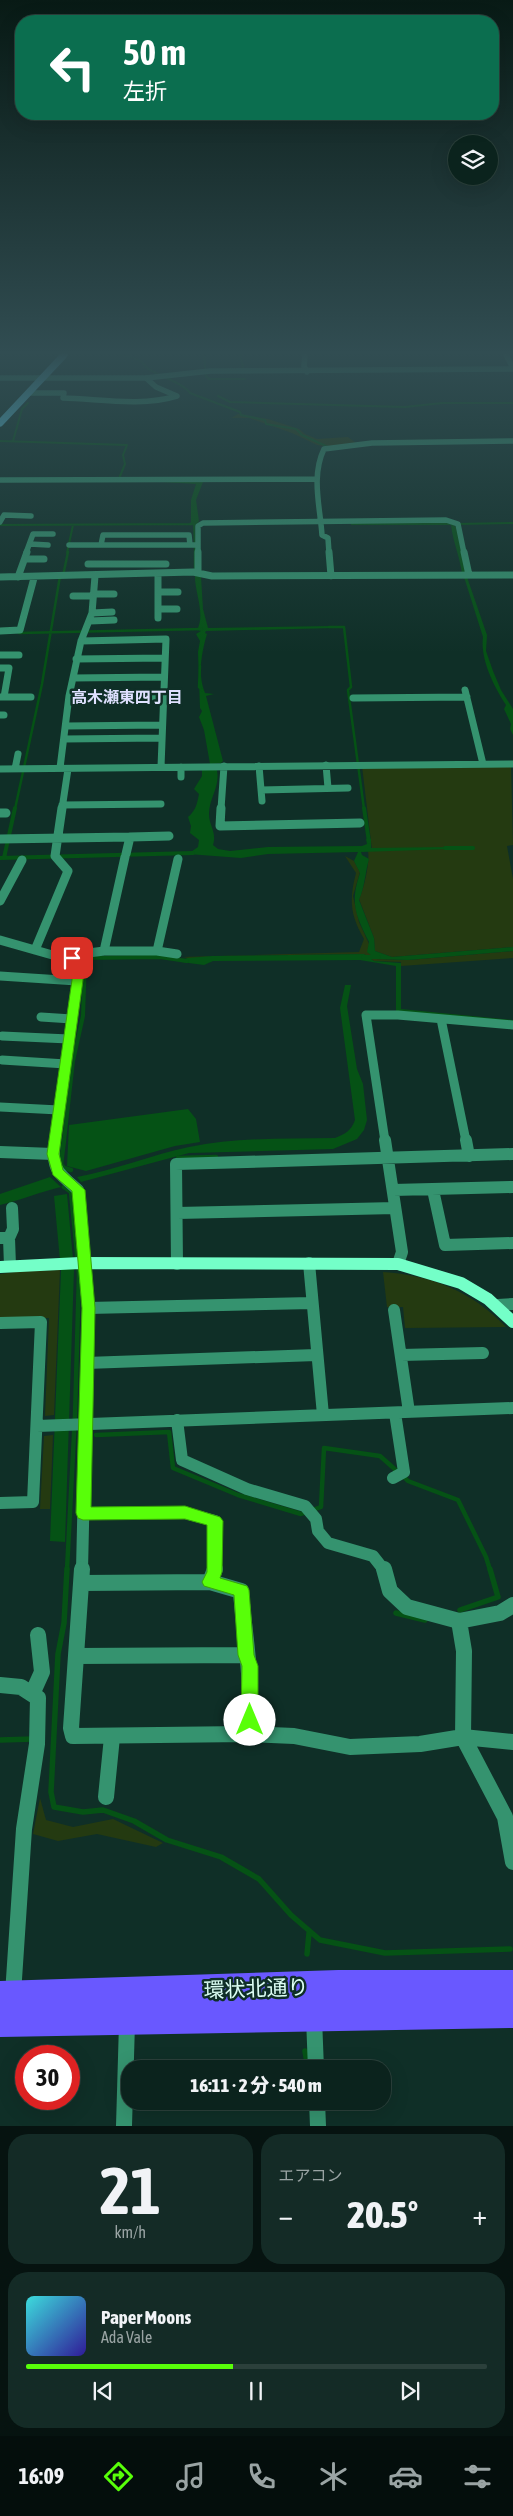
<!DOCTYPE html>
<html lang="ja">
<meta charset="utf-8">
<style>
:root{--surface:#0b231d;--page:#142b26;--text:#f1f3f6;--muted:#9aa4a4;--line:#2b403b;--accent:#58ff09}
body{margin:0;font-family:"Asap Condensed","Noto Sans JP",sans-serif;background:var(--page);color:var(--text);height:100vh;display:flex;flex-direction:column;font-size:19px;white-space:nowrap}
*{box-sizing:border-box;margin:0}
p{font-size:16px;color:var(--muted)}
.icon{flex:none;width:28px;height:28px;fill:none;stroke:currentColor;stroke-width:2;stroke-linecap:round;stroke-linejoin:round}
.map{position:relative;height:2126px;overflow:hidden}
.panel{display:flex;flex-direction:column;gap:8px;padding:8px;background:#061310;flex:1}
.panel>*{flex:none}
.top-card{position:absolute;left:15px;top:15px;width:484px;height:105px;border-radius:20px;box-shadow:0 5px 20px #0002,0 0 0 1px var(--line);background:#0b6e4f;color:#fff;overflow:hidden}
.tools{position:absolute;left:448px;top:135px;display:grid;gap:10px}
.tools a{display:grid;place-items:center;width:50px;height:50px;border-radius:50%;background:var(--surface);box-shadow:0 5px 20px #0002,0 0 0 1px var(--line);font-size:25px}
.speed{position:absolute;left:15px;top:2045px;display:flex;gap:10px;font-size:25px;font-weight:700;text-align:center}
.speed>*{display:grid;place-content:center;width:65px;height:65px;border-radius:50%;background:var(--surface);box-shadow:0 5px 20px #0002,0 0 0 1px var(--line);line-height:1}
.speed .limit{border:8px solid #d22;background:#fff;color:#111}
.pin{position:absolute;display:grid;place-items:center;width:42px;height:42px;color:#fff;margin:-21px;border-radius:10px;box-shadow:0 2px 8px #0006}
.me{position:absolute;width:55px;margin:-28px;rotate:0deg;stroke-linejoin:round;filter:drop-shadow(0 0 4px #0008)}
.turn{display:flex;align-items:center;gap:18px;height:105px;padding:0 25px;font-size:22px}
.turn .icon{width:65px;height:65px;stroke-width:2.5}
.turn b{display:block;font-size:35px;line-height:42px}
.big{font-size:38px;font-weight:800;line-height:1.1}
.panel .card{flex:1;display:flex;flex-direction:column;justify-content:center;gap:8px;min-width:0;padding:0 18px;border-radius:20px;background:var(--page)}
.panel .dial{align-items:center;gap:0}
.dial b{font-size:65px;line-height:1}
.song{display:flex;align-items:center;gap:15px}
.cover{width:60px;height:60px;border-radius:8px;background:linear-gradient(135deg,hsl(180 70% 55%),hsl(250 70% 35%))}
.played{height:5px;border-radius:2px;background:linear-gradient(90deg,var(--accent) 45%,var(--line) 45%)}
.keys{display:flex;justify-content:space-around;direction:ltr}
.heat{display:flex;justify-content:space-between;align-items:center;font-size:28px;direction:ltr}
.panel .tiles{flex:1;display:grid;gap:8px;grid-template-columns:1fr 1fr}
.card:last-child{grid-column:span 2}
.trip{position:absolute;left:121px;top:2060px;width:270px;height:50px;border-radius:20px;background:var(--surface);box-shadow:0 5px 20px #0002,0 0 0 1px var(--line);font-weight:800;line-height:50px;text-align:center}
.tabs{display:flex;height:80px;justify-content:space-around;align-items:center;background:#040e0c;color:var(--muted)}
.tabs .icon{width:35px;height:35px}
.tabs .selected{color:var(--accent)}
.tabs b{font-size:22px;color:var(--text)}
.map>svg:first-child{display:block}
</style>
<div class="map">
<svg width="513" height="2126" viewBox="0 0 513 2126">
<rect width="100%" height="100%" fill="#0f2f27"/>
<path fill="#243a11" d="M238,414L268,419L299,429L305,434L317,439L348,437L356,443L328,447L317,445L292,433L249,418H231Z
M511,765L513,845L507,846L513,879V947L392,957L375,951L374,938L359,899C364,889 370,862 368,851L372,850L362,766Z
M345,856L354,861L360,872L353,896L359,922L376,959L408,960L513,951V958L401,966V962L374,961L364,954L212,956L196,959L182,957L359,952L364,939C350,915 349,900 356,873Z
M60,1270L54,1415L45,1416L49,1318L0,1319V1274L23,1271Z
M383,1272C431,1275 473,1292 506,1327L405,1328L403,1307H387Z
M53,1435L50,1509H40L44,1436Z
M40,1798L46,1820L73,1827L113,1819L163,1843L156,1847L97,1834L58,1841L33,1834Z"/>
<path fill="#055215" d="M206,481L203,482L196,500L199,521L196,525H188L191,522V500L196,484L163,482Z
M449,522L456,527L466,574H462C460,557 453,542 451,525H351V523Z
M195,574L201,577L203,609L208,628L333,626L334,628L206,631L205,633L207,634C202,651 197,675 205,693L214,694L206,696L223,761L221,763L210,764L204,730L199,717L202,711L200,708L198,652L200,641L196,634L201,631L197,630C206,613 194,592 195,574Z
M464,577H467L487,635L486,651L493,671L501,690L513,709V735L510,729L511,724L504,709L506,705C494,687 480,659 483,637Z
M216,767C222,785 209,797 209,814C209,826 217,832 213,845L218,849L230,851L268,847L362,846L367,844L366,839H371V848L450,847V849L361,852L362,855L369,859C365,873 365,886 359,900L374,938L375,951L392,957L513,947V951L408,960L376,959L367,952L369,942C355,914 350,903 360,873L354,861L358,852L268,854L241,858L188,854L198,847L199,840L190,833L191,826L188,817C196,810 197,804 199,794L194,789L202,776V768Z
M364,954L374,961L401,963V1009L513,1020V1022L396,1011V966L360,960L213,961L204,965L181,962L187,958L212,956Z
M345,985H351L347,1006L357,1069L363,1084L367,1120L364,1130L357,1139L333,1149L189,1153L81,1182L77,1177C115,1170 151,1155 189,1147C236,1137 287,1139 335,1138C345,1134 351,1131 355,1120L340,1008Z
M188,1109L196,1119L200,1142L175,1146L86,1171L67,1166L69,1125Z
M50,1177L61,1187C40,1192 21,1200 0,1205V1194Z
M67,1194L74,1270L65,1542L50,1541L61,1271L54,1196Z"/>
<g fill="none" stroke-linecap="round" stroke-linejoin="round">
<path stroke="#055215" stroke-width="2" d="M119,355C125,356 133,357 138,360C142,361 144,365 147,368C158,376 182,382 190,393L240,412L241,415L265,420L266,424L296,429L302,435L328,447
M204,355L206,376L209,379H245
M240,355L243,367L241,370
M218,396L230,402L405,407L442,403H513
M0,441L127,445L123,455L125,464L118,481
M13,441L22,409L28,403
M194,522L195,553
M456,524L513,523
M0,525L194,524
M67,553L73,525"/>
<path stroke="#055215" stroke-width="2.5" d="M195,552V573
M329,627H344L351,687L348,690L364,809
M19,633L202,629
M200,666L199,687L202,690
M15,809L42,684L60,576H63L68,552"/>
<path stroke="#055215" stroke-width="4" d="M364,808L369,842
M445,848H473
M0,858L193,853
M4,858L15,808
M363,957H379
M80,958L160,957L187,961
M64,1141L73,1061L83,1016L85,959"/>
<path stroke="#055215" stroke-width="4.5" d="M64,1140L61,1164L64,1168L71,1170
M178,1158L216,1157
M64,1187L71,1192L79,1274L75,1415L67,1570
M96,1435L169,1432L173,1468L238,1495L301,1514L321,1507L324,1448L380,1456L398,1472
M403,1476L408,1481L458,1500L486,1557L490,1570"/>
<path stroke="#055215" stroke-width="5.5" d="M67,1569L64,1623L58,1654L51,1792L54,1807L83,1812L103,1810L134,1821L167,1840L221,1857L259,1879L291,1915L320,1940L385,1953L510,1949
M460,1610L498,1597L490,1569
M396,1613L425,1620
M0,1740L34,1739
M307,1954L309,1933
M305,2051L308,2069"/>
<path stroke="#35936f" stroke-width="5.5" d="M305,355L304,366L307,372
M506,355L513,368
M0,378H146L210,371L513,369
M28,393H64L63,398C100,399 141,407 177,396L156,387L146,378
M0,480L317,479
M0,522L4,515L31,516
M30,544L48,545
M69,545H198
M101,545L103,535H189L190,545
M26,553L33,534H53
M198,553V526L203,523L446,520L458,524L464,553
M329,553L328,538L322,535C320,506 311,476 324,449L372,443L513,441"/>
<path stroke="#35936f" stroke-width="7" d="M198,552V573
M329,552L331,576
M464,552L469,575
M25,559H44
M88,564H166
M158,574V618
M0,577L193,572L212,576L513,575
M18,577L27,552
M158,592H178
M93,594H114
M73,596H93
M158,609H177
M92,613L112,612
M90,621L114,620
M0,631L20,630L34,578
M81,641L166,639L161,767
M0,655H19
M76,659L165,658
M0,668H9L4,697
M73,678L163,677
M465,690L483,764
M0,697H31
M71,698L162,697
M353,698L467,697
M0,715H4
M66,726L161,725
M64,739L161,738
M326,765L328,788
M259,766L262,801
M181,767V777
M60,768L69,696L81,641L92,613L95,576
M0,769L513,764
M15,769L18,754
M261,790L348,788
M62,805L161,804
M62,809L68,769
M221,809L224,766"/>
<path stroke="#35936f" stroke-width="9" d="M221,808L220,826L360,823
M0,813H6
M130,837L169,836
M0,839L130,837L126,854
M0,901L22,860
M0,940L77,962V981L55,1141
M35,950L68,871L55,856L62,808
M104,951H157L177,954
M157,951L178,859
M69,959L81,954L104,951L125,857
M0,976L77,981
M41,1017L72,1019
M441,1019L466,1141
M2,1036L69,1039
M2,1060L66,1064
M0,1107L59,1110
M385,1141L366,1015H398L513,1025"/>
<path stroke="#35936f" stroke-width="12" d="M55,1140C51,1169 57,1172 78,1190L88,1308L82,1570
M385,1140L402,1252L398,1264
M466,1140L469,1156
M0,1152L53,1154
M393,1190L513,1187
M433,1190L445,1245L513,1243
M177,1213L395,1208
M0,1238H9L10,1266
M9,1238L13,1229L12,1208
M309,1263L323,1415
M177,1264L176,1164L513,1154
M498,1305L513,1304
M88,1308L312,1303
M394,1310L409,1412
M0,1323L41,1322L33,1502L0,1503
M401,1355L483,1353
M86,1363L316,1355
M177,1420L182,1460L247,1489L305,1506L316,1519L318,1531L328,1543L373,1556L384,1570
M37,1426L513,1408
M393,1478L404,1472L395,1413
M83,1513H185L215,1521V1570"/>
<path stroke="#35936f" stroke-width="16" d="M82,1569L71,1728L73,1736L245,1734L294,1736L350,1747L420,1744L463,1737L513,1742
M384,1569L390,1591L407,1607L459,1621L464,1651L463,1737L505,1817L513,1862
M210,1582L215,1569
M82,1583L210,1582L241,1591C244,1639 256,1686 245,1734
M459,1621L500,1613L513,1605
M77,1656L246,1655
M0,1685L21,1687L38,1698L37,1744L24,1829L13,1994
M33,1692L42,1672L38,1635
M106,1797L112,1737
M314,2018L316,2069
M317,2101L318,2126
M124,2126L127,2023"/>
<path stroke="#74ffc8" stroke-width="12" d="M0,1267L80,1263L398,1264L461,1283L488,1299L513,1322"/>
<path stroke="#64dfff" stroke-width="7" d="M0,423L64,355"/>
<path fill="#6958ff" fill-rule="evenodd" d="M338,1970H513V2028L0,2037V1981Z"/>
</g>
<linearGradient id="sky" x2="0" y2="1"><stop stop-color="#081a15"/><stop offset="0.54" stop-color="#314d52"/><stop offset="1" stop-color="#314d52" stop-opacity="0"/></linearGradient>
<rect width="513" height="653" fill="url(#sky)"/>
<path fill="#58ff09" stroke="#39a606" d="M72,955L83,962V980L59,1154L63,1170L85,1190L95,1308L91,1507L185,1506L220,1517L223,1521L222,1572L220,1578L247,1586L249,1590L254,1655L258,1666V1720L256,1725L250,1727L244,1725L241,1720L242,1666L238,1655L234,1595L204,1586L202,1582L207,1572V1525L185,1519L83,1520L78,1518L76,1513L82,1308L72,1191L53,1175L47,1154L72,980V964L64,960Z"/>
<g text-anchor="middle" stroke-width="5" stroke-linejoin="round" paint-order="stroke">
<g font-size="16" font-weight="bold" fill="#dfe1ff" stroke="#0f2f27">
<text x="127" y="703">高木瀬東四丁目</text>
</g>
<g font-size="21" fill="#ddfff5" stroke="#0f2f27">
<text transform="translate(256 1989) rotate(-2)" y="7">環状北通り</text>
</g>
</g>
</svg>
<div class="tools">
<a><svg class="icon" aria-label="layers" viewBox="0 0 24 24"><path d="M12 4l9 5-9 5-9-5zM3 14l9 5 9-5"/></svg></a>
</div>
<div class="speed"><div class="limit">30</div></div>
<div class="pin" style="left:72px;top:958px;background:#d93025"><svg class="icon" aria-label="arrive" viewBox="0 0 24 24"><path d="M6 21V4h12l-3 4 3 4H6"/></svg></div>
<svg class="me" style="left:250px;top:1720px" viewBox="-20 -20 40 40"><circle r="19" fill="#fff"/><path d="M0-13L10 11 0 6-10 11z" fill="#58ff09"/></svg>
<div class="trip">16:11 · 2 分 · 540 m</div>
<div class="top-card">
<div class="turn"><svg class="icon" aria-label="left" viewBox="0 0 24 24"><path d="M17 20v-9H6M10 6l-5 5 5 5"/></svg><div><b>50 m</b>左折</div></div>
</div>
</div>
<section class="panel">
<div class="tiles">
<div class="card dial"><b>21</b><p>km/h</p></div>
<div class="card"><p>エアコン</p>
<div class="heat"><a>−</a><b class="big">20.5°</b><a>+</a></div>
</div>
<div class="card">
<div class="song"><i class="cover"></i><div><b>Paper Moons</b><p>Ada Vale</p></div></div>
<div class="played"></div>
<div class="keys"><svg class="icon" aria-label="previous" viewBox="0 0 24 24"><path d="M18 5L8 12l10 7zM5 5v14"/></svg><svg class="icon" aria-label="pause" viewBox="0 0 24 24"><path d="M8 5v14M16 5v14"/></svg><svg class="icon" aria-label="next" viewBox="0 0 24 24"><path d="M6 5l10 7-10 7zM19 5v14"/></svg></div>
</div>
</div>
</section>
<nav class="tabs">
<b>16:09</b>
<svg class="icon selected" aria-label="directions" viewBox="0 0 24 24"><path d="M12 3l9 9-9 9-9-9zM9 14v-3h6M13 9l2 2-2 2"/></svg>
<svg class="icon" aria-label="music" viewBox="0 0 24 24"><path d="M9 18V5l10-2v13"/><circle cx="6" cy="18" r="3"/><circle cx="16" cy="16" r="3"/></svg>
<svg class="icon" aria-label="phone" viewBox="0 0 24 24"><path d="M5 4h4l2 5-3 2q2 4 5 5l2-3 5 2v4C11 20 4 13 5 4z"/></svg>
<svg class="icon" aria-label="climate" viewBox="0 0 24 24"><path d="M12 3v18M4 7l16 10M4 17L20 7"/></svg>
<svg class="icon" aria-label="car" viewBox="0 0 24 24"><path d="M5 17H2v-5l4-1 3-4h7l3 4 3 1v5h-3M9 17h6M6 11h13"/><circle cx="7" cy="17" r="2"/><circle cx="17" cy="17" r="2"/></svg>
<svg class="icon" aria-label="filters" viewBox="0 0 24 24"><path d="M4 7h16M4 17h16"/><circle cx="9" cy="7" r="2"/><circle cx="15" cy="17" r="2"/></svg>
</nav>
